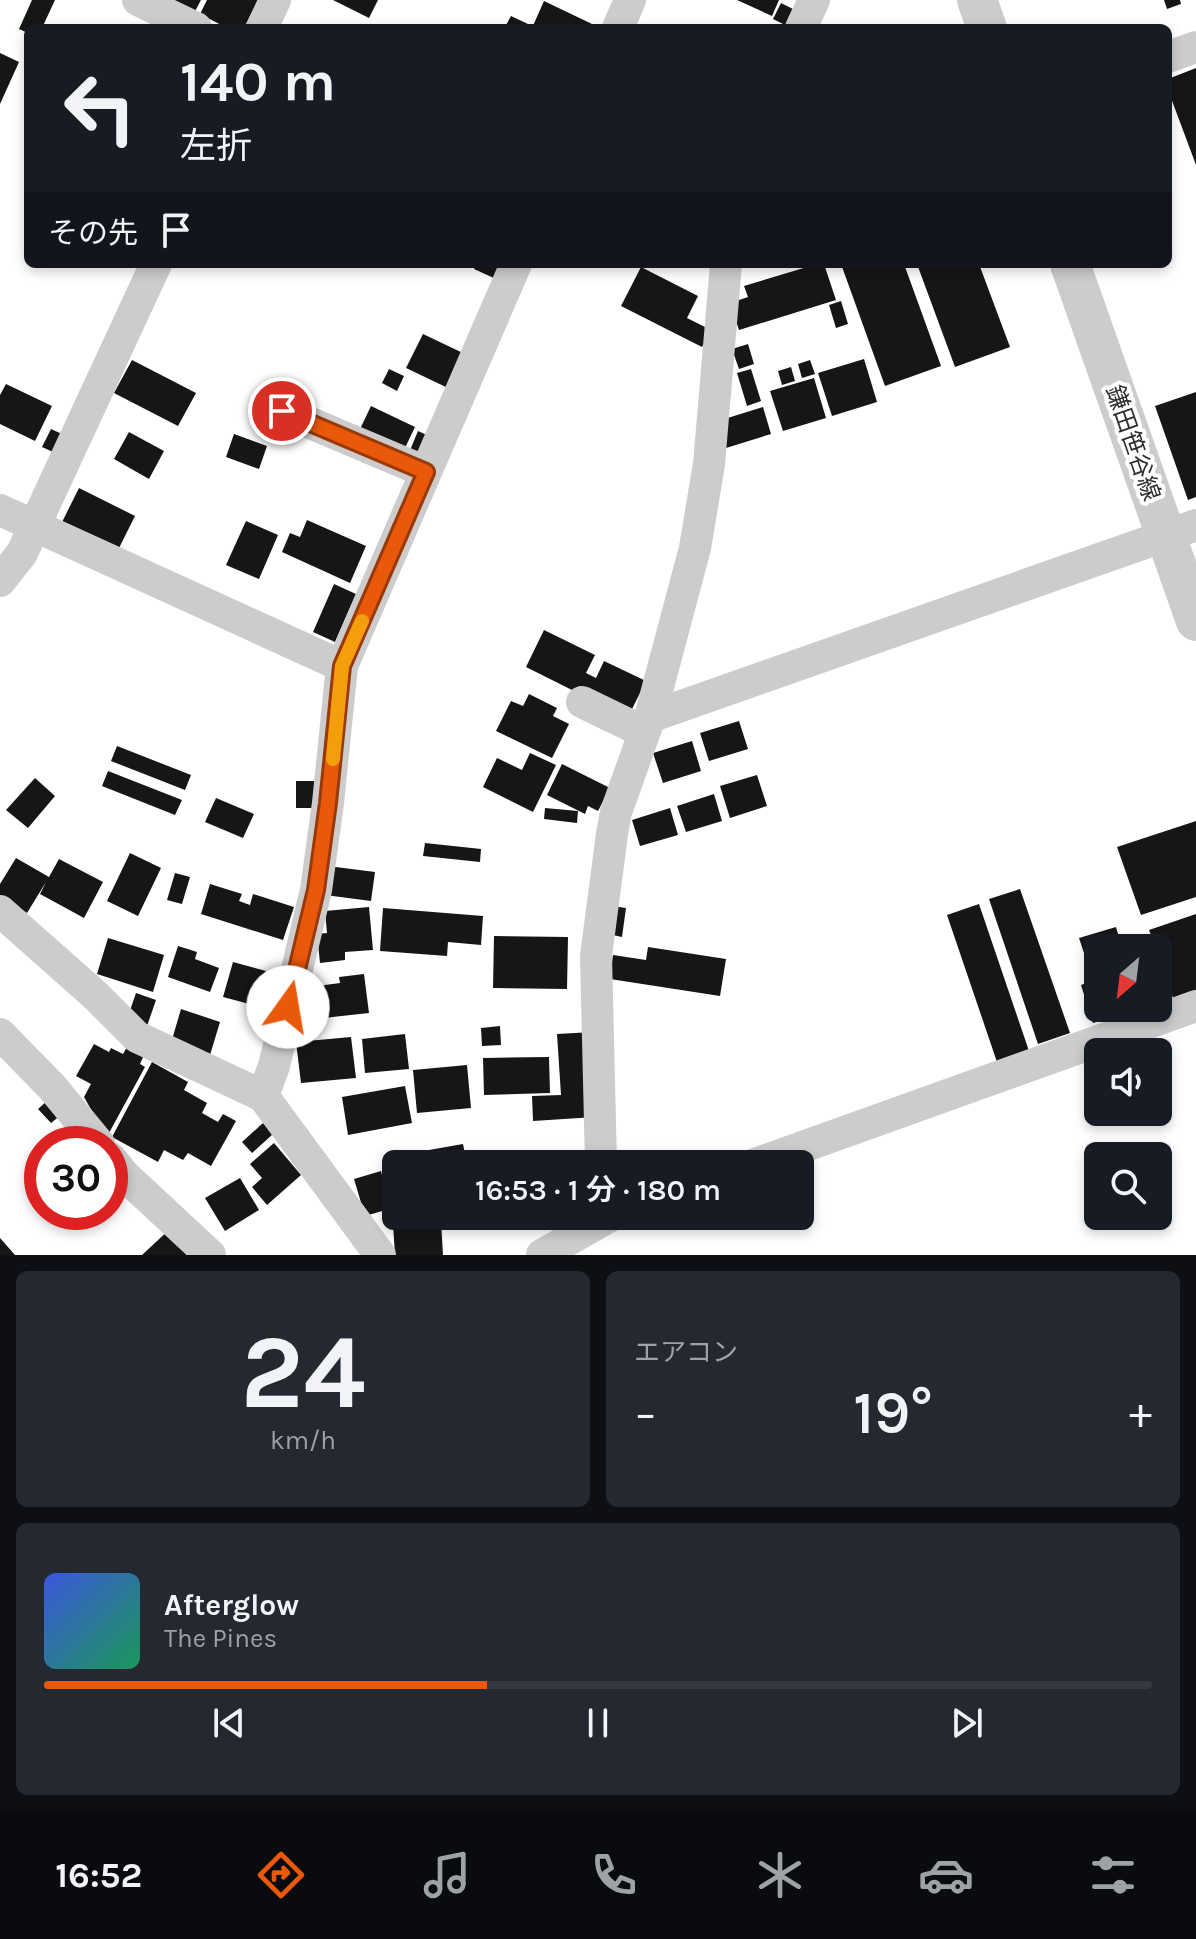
<!DOCTYPE html>
<html lang="ja">
<meta charset="utf-8">
<style>
:root{--surface:#171b24;--page:#242831;--text:#f1f3f6;--muted:#9ea1a6;--line:#363941;--accent:#ea580c}
body{margin:0;font-family:Karla,"Noto Sans JP",sans-serif;background:var(--page);color:var(--text);height:100vh;display:flex;flex-direction:column;font-size:30px;white-space:nowrap}
*{box-sizing:border-box;margin:0}
p{font-size:26px;color:var(--muted)}
.icon{flex:none;width:44px;height:44px;fill:none;stroke:currentColor;stroke-width:2;stroke-linecap:round;stroke-linejoin:round}
.map{position:relative;height:1255px;overflow:hidden}
.details{display:flex;flex-direction:column;gap:16px;padding:16px;background:#0d0f14;flex:1}
.details>*{flex:none}
.hud{position:absolute;left:24px;top:24px;width:1148px;height:244px;border-radius:12px;box-shadow:0 4px 12px #0003;background:#171b24;color:var(--text);overflow:hidden}
.needle{width:52px;rotate:208deg}
.buttons{position:absolute;left:1084px;top:934px;display:grid;gap:16px}
.buttons a{display:grid;place-items:center;width:88px;height:88px;border-radius:12px;background:var(--surface);box-shadow:0 4px 12px #0003;font-size:40px}
.speed{position:absolute;left:24px;top:1126px;display:flex;gap:16px;font-size:40px;font-weight:700;text-align:center}
.speed>*{display:grid;place-content:center;width:104px;height:104px;border-radius:50%;background:var(--surface);box-shadow:0 4px 12px #0003;line-height:1}
.speed .limit{border:12px solid #d22;background:#fff;color:#111}
.pin{position:absolute;display:grid;place-items:center;width:68px;height:68px;color:#fff;margin:-34px;border:4px solid #fff;border-radius:50%;box-shadow:0 2px 8px #0007}
.me{position:absolute;width:88px;margin:-44px;rotate:13deg;stroke-linejoin:round;filter:drop-shadow(0 0 6px #0008)}
.turn{display:flex;align-items:center;gap:28px;height:168px;padding:0 24px;font-size:36px}
.turn .icon{width:104px;height:104px;stroke-width:2.5}
.turn b{display:block;font-size:56px;line-height:68px}
.then{display:flex;align-items:center;height:76px;padding:0 24px;background:#0003;gap:16px;font-size:30px}
.big{font-size:60px;font-weight:600;line-height:1.1}
.details .card{flex:1;display:flex;flex-direction:column;justify-content:center;gap:12px;min-width:0;padding:0 28px;border-radius:12px;background:var(--page)}
.details .dial{align-items:center;gap:0}
.dial b{font-size:104px;line-height:1}
.song{display:flex;align-items:center;gap:24px}
.cover{width:96px;height:96px;border-radius:12px;background:linear-gradient(135deg,hsl(230 70% 55%),hsl(150 70% 35%))}
.played{height:8px;border-radius:4px;background:linear-gradient(90deg,var(--accent) 40%,var(--line) 40%)}
.keys{display:flex;justify-content:space-around;direction:ltr}
.heat{display:flex;justify-content:space-between;align-items:center;font-size:44px;direction:ltr}
.details .tiles{flex:1;display:grid;gap:16px;grid-template-columns:1fr 1fr}
.card:last-child{grid-column:span 2}
.trip{position:absolute;left:382px;top:1150px;width:432px;height:80px;border-radius:12px;background:var(--surface);box-shadow:0 4px 12px #0003;font-weight:600;line-height:80px;text-align:center}
.menu{display:flex;height:128px;justify-content:space-around;align-items:center;background:#090b0e;color:var(--muted)}
.menu .icon{width:56px;height:56px}
.menu .on{color:var(--accent)}
.menu b{font-size:36px;color:var(--text)}
.map>svg:first-child{display:block}
</style>
<div class="map">
<svg width="1196" height="1255" viewBox="0 0 1196 1255">
<rect width="100%" height="100%" fill="#fff"/>
<path fill="#161616" d="M32,0H55L42,28H28V33L19,29Z
M163,0H201L193,15Z
M207,0H258L244,28H227L200,14Z
M333,0H378L369,18Z
M737,0H779L772,16Z
M1164,0H1180L1181,4L1167,9Z
M544,1L592,24L590,28H532Z
M781,3L799,12L791,28L773,19Z
M511,16L528,24L526,28L505,27Z
M0,53L19,62L0,104Z
M1196,68V165L1168,90V79Z
M477,264H499L496,279L474,269Z
M817,264H824L836,300L739,330L730,303L748,297L744,286Z
M841,264H904L941,366L885,386Z
M917,264H979L1010,347L955,367Z
M641,267L698,296L687,318L711,330L702,347L621,306Z
M841,301L848,324L836,328L829,305Z
M423,334L465,354L448,388L406,368Z
M748,344L754,364L739,369L732,349Z
M864,359L877,402L832,416L818,373Z
M132,360L196,393L178,426L114,393Z
M810,360L815,374L802,378L798,364Z
M791,367L795,381L782,385L778,371Z
M389,369L404,376L397,391L382,383Z
M751,369L761,401L747,406L737,373Z
M814,378L826,418L783,431L770,391Z
M6,384L52,406L35,441L0,424V395Z
M1196,392V497L1188,500L1155,406Z
M371,406L415,427L404,450L360,429Z
M763,407L771,434L726,448L718,421Z
M51,429L62,434L53,452L42,447Z
M418,431L431,437L421,460L408,455Z
M129,432L164,451L149,479L114,459Z
M234,434L267,446L259,469L226,457Z
M79,488L135,516L118,550L62,522Z
M307,520L366,546L350,583L282,552L290,533L300,537Z
M246,521L278,535L259,579L226,565Z
M334,584L356,594L335,642L313,632Z
M544,630L595,655L586,673L596,678L604,661L646,681L629,715L579,686L576,692L526,667Z
M529,694L557,708L553,716L569,724L552,758L496,731L511,701L523,706Z
M739,721L748,749L709,761L700,733Z
M692,741L701,771L663,783L653,753Z
M117,746L191,775L185,790L111,761Z
M530,753L556,765L533,812L483,787L497,758L522,770Z
M562,764L610,788L598,811L588,806L585,814L547,795Z
M108,771L182,800L175,815L102,786Z
M757,775L767,806L730,818L720,786Z
M35,778L55,796L28,828L6,810Z
M296,781H314V808H296Z
M714,794L722,821L686,832L677,806Z
M216,798L254,814L243,838L205,822Z
M545,808L578,811L577,823L544,819Z
M670,808L678,835L640,846L632,820Z
M1196,821V897L1141,915L1117,847Z
M425,843L481,849L480,862L423,856Z
M130,853L161,868L138,916L107,901Z
M16,858L49,877L59,859L103,882L84,918L40,894L46,882L27,913L0,897V884Z
M328,866L375,872L371,901L325,895Z
M175,873L190,877L182,904L167,900Z
M210,884L242,894L239,901L250,905L253,894L294,907L283,940L201,914Z
M1020,889L1070,1033L1038,1044L989,899Z
M979,904L1029,1051L997,1062L947,915Z
M612,906L626,908L622,937L608,934Z
M369,907L373,950L345,952V960L320,963L317,934L327,933L325,911Z
M383,908L483,916L481,945L448,942L447,956L380,951Z
M1196,914V990L1173,998L1158,955V948H1156L1149,930Z
M1116,927L1122,948H1098V959L1087,962L1079,938Z
M494,936L568,937L567,989L493,988Z
M108,938L164,955L153,992L97,974Z
M178,946L197,952L195,959L219,968L210,992L168,977Z
M648,947L726,959L720,996L610,979L613,955L646,960Z
M233,962L266,971L264,980L279,984L272,1010L223,997Z
M364,974L369,1013L314,1019L310,987L340,983L339,977Z
M1098,979V1008L1139,1009L1093,1023L1081,985Z
M136,993L156,1000L146,1029L126,1022Z
M181,1009L220,1022L210,1055L171,1043Z
M500,1026L501,1045L482,1046L481,1028Z
M593,1032L595,1117L533,1121L532,1096L561,1095L557,1034Z
M405,1034L409,1069L365,1073L362,1039Z
M351,1037L356,1078L301,1083L296,1042Z
M94,1044L109,1052L111,1048L123,1054L127,1047L144,1055L140,1064L145,1067L109,1133L102,1129L84,1097L91,1084L76,1076Z
M549,1057L550,1093L484,1095L483,1058Z
M152,1062L188,1082L184,1090L207,1103L202,1113L218,1122L223,1114L236,1121L211,1166L188,1153L183,1160L164,1150L158,1162L112,1137Z
M467,1065L471,1108L417,1113L413,1070Z
M405,1086L412,1123L348,1135L342,1097Z
M48,1100L61,1115L51,1123L38,1109Z
M263,1123L273,1134L252,1153L242,1142Z
M274,1143L301,1175L267,1205L252,1187L262,1178L250,1164Z
M463,1144L467,1164H413L412,1153Z
M381,1171L383,1180L396,1176V1207L365,1216L354,1179Z
M240,1178L259,1210L225,1231L205,1198Z
M441,1221L443,1255H395L393,1224Z
M172,1227L195,1255H142Z
M0,1238L15,1255H0Z"/>
<g fill="none" stroke-linecap="round" stroke-linejoin="round">
<path stroke="#ccc" stroke-width="32" d="M138,0L196,28
M262,28L275,0
M618,28L630,0
M801,28L814,0
M1168,57L1196,47
M282,411L426,472
M0,510L342,666
M0,581L22,553L156,264
M582,702L644,732
M650,717L1196,525
M0,911L95,995L137,1037L263,1096L380,1255
M0,1034L52,1087L99,1144
M263,1096L274,1066L316,890L328,803L342,666L516,264
M110,1158L124,1175L210,1255
M601,1164L596,956L612,834L616,812L650,717L695,548L709,464L726,264
M755,1164L1196,1006
M542,1255L610,1216"/>
<path stroke="#ccc" stroke-width="40" d="M977,0L987,28
M1070,264L1196,621"/>
</g>
<g fill="none" stroke-linecap="round" stroke-linejoin="round">
<defs>
<path id="route" d="M282,411L426,472L342,666L328,803L316,890L288,1007"/>
</defs>
<use href="#route" stroke="#983908" stroke-width="20"/>
<use href="#route" stroke="#ea580c" stroke-width="14"/>
<path stroke="#f59e0b" stroke-width="14" d="M333,759L342,666L362,621"/>
</g>
<g text-anchor="middle" stroke-width="8" stroke-linejoin="round" paint-order="stroke">
<g font-size="24" fill="#2f2f2f" stroke="#fff">
<text transform="translate(1133 443) rotate(71)" y="8">鎌田笹谷線</text>
</g>
</g>
</svg>
<div class="buttons">
<a><svg class="needle" viewBox="-14 -14 28 28"><path d="M0-13l5 13h-10z" fill="#e53935"/><path d="M0 13l5-13h-10z" fill="#9ea1a6"/></svg></a>
<a><svg class="icon" aria-label="sound" viewBox="0 0 24 24"><path d="M4 9h4l5-4v14l-5-4H4zM17 9q2 3 0 6"/></svg></a>
<a><svg class="icon" aria-label="search" viewBox="0 0 24 24"><circle cx="10" cy="10" r="6"/><path d="M15 15l6 6"/></svg></a>
</div>
<div class="speed"><div class="limit">30</div></div>
<div class="pin" style="left:282px;top:411px;background:#d93025"><svg class="icon" aria-label="arrive" viewBox="0 0 24 24"><path d="M6 21V4h12l-3 4 3 4H6"/></svg></div>
<svg class="me" style="left:288px;top:1007px" viewBox="-20 -20 40 40"><circle r="19" fill="#fff"/><path d="M0-13L10 11 0 6-10 11z" fill="#ea580c"/></svg>
<div class="trip">16:53 · 1 分 · 180 m</div>
<div class="hud">
<div class="turn"><svg class="icon" aria-label="left" viewBox="0 0 24 24"><path d="M17 20v-9H6M10 6l-5 5 5 5"/></svg><div><b>140 m</b>左折</div></div>
<div class="then">その先<svg class="icon" aria-label="arrive" viewBox="0 0 24 24"><path d="M6 21V4h12l-3 4 3 4H6"/></svg></div>
</div>
</div>
<section class="details">
<div class="tiles">
<div class="card dial"><b>24</b><p>km/h</p></div>
<div class="card"><p>エアコン</p>
<div class="heat"><a>−</a><b class="big">19°</b><a>+</a></div>
</div>
<div class="card">
<div class="song"><i class="cover"></i><div><b>Afterglow</b><p>The Pines</p></div></div>
<div class="played"></div>
<div class="keys"><svg class="icon" aria-label="previous" viewBox="0 0 24 24"><path d="M18 5L8 12l10 7zM5 5v14"/></svg><svg class="icon" aria-label="pause" viewBox="0 0 24 24"><path d="M8 5v14M16 5v14"/></svg><svg class="icon" aria-label="next" viewBox="0 0 24 24"><path d="M6 5l10 7-10 7zM19 5v14"/></svg></div>
</div>
</div>
</section>
<nav class="menu">
<b>16:52</b>
<svg class="icon on" aria-label="directions" viewBox="0 0 24 24"><path d="M12 3l9 9-9 9-9-9zM9 14v-3h6M13 9l2 2-2 2"/></svg>
<svg class="icon" aria-label="music" viewBox="0 0 24 24"><path d="M9 18V5l10-2v13"/><circle cx="6" cy="18" r="3"/><circle cx="16" cy="16" r="3"/></svg>
<svg class="icon" aria-label="phone" viewBox="0 0 24 24"><path d="M5 4h4l2 5-3 2q2 4 5 5l2-3 5 2v4C11 20 4 13 5 4z"/></svg>
<svg class="icon" aria-label="climate" viewBox="0 0 24 24"><path d="M12 3v18M4 7l16 10M4 17L20 7"/></svg>
<svg class="icon" aria-label="car" viewBox="0 0 24 24"><path d="M5 17H2v-5l4-1 3-4h7l3 4 3 1v5h-3M9 17h6M6 11h13"/><circle cx="7" cy="17" r="2"/><circle cx="17" cy="17" r="2"/></svg>
<svg class="icon" aria-label="filters" viewBox="0 0 24 24"><path d="M4 7h16M4 17h16"/><circle cx="9" cy="7" r="2"/><circle cx="15" cy="17" r="2"/></svg>
</nav>
